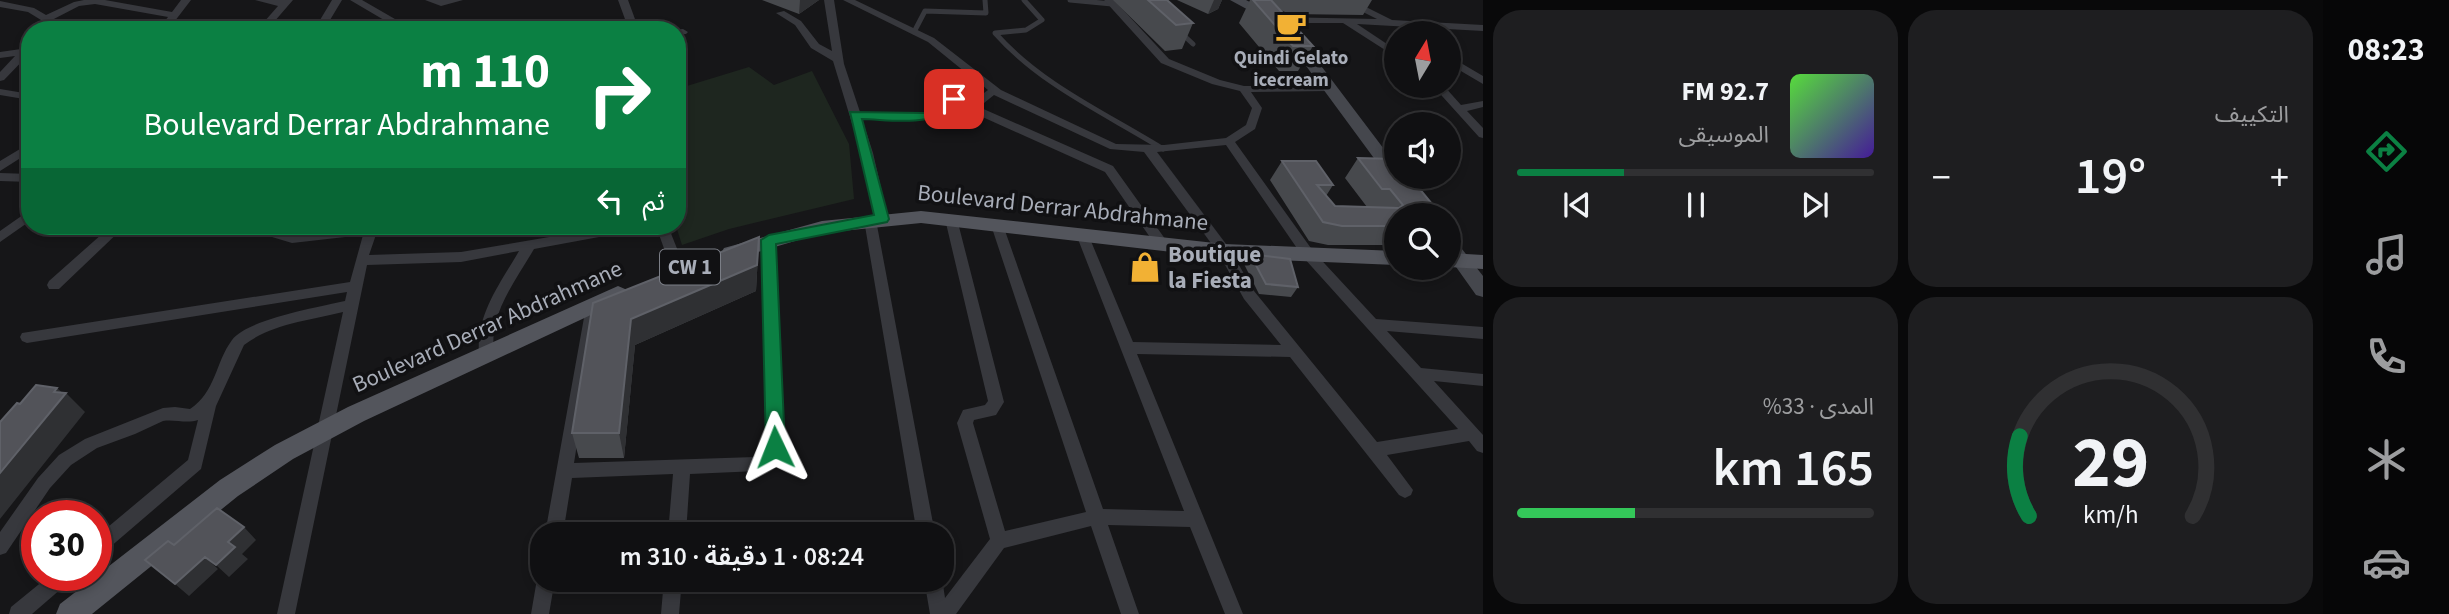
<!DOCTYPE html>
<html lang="ar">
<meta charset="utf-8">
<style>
:root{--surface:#101012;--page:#1e1e20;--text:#f1f3f6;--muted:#9c9d9f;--line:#303032;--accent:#0b8043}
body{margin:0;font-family:"Source Sans 3","Noto Sans Arabic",sans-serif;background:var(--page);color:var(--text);direction:rtl;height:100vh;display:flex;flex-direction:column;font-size:26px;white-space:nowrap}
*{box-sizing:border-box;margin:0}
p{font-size:23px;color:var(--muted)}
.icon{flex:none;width:38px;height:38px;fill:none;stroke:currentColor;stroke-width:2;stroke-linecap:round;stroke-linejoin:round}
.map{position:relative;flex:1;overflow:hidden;direction:ltr}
.panel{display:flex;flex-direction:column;gap:10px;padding:10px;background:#09090a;width:840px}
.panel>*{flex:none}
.banner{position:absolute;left:21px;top:21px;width:665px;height:214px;border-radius:28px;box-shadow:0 4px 10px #0003,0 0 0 2px var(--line);direction:rtl;background:#0b8043;color:#fff;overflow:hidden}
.needle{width:46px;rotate:10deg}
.buttons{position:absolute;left:1384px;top:21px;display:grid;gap:14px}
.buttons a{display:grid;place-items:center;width:77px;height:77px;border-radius:50%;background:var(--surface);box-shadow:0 4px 10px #0003,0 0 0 2px var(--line);font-size:35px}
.speed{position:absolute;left:21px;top:500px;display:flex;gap:14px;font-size:35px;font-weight:700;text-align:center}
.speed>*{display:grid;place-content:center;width:91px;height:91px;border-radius:50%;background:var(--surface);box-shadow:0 4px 10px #0003,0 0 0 2px var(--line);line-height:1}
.speed .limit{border:10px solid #d22;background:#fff;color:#111}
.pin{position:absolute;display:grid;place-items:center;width:60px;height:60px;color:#fff;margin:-30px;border-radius:14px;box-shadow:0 4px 10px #0006}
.me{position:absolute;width:77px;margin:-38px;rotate:358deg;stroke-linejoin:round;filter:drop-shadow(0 0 5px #0008)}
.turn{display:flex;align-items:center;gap:24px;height:147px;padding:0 21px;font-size:32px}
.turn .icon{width:91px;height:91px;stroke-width:2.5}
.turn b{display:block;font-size:49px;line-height:60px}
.then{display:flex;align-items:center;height:66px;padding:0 21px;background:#0003;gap:14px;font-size:26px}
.big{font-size:52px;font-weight:600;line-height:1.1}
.panel .card{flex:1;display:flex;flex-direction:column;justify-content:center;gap:10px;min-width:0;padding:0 24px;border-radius:28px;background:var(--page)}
.panel .dial{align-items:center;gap:0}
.dial svg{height:182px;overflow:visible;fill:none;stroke:var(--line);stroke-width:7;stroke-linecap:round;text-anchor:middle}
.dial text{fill:var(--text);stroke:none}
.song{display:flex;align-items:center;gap:21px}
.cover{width:84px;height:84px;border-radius:10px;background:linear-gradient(135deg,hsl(110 70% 55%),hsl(260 70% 35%))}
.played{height:7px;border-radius:4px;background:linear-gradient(90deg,var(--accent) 30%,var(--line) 30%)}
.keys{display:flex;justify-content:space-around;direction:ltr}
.heat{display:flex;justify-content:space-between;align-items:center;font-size:38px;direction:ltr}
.charge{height:10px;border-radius:5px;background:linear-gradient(90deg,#34c759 33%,var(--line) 0)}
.panel .tiles{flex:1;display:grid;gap:10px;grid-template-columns:repeat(2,1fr)}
.trip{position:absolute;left:530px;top:522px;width:424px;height:70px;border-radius:28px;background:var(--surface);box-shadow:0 4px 10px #0003,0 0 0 2px var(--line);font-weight:600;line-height:70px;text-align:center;direction:rtl}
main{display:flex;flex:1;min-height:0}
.tab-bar{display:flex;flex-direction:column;width:126px;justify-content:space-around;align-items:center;background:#060607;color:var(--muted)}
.tab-bar .icon{width:49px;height:49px}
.tab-bar .selected{color:var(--accent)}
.tab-bar b{font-size:32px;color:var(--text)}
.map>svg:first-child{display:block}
</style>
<main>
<nav class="tab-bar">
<b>08:23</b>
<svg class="icon selected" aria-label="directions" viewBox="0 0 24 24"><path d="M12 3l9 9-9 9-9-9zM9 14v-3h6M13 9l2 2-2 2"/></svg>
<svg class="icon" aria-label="music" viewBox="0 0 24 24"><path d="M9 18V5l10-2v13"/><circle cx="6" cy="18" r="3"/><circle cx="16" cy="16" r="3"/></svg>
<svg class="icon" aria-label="phone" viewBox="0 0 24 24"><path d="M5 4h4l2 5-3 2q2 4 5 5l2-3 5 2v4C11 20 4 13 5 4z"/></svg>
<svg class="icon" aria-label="climate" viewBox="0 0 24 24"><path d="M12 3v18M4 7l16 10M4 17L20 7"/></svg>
<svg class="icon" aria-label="car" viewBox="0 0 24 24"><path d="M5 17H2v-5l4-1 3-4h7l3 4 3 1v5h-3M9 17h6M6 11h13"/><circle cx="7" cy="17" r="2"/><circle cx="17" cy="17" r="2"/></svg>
</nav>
<section class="panel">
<div class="tiles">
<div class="card"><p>التكييف</p>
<div class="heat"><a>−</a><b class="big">19°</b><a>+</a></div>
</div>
<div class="card">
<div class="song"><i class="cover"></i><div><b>92.7 FM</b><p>الموسيقى</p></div></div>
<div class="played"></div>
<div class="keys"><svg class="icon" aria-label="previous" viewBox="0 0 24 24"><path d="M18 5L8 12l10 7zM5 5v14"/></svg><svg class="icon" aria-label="pause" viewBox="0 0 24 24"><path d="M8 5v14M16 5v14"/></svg><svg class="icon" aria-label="next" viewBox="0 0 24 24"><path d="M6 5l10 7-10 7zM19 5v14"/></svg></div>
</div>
<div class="card dial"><svg viewBox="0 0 100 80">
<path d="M14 69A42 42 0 1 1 86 69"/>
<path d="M14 69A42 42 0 0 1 10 34" stroke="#0b8043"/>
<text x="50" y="56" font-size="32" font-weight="700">29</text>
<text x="50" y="72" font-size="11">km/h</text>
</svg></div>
<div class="card"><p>المدى · 33%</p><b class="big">165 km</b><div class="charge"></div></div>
</div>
</section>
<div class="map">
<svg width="1483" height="614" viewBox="0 0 1483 614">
<rect width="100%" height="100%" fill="#161618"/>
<path fill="#1e261f" d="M749,67L774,85L812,71L849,144L854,199L729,229L682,245L676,226L677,136L686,131L677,115V89Z"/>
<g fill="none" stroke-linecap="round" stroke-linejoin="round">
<path stroke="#37383d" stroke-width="5" d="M1024,0L1042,20L1026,30L995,33C1041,85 1105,113 1163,149
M1070,0L1112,4
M1179,31L1193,44
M914,32L925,11L986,13L985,0"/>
<path fill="#37383d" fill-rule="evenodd" d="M84,0H105L172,12L181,0H191L168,30H158L168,17L95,4L79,6L50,21L47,30H37L41,20L28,12L0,7V1L34,8L46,15L74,2Z
M255,0H293L267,30H257L278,6Z
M332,0H342L324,30H314Z
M350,0H362L414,30H401Z
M425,0H463L441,6Z
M618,0H628L639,30H629Z
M824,0H834L844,64L860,112L924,114L938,110L949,98V85L965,72L928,42L843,0H855L934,38L1001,90L1116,144L1164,145L1226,138L1246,125L1252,108L1240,91L1212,84L1161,63L1104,0H1114L1169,59L1220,80L1244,86H1333V90L1329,91L1251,92L1262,108L1255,129L1235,142L1313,251L1376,319L1483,327V339L1387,331L1421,368L1483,374V386L1434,381L1483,435V453L1477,451L1469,441L1387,455L1413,490L1411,495L1405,498L1399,495L1290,357L1137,354L1243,614H1225L1190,527L1108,525L1139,614H1121L1091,526L1004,548L956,614H930L924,579L942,578L945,598L990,539L957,423L963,410L985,405L988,401L945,219L947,216L951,215L957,219L1004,402L996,415L974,420L973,423L1005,531L1086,512L991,225L992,222L997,221L1003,225L1103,509L1184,511L1076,234L1077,231L1082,230L1088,234L1133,342L1281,345L1244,299L1219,254L1144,152L1110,149L994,95L979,107L1113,166L1168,243L1161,247L1156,246L1105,172L967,110V106L988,90L972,77L958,88L959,99L946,114L924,120L862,119L873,153L888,218L882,222L878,221L861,153L833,61L811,48L795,25L776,13L784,11L801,21L819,44L832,51ZM1226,145L1303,257L1458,429L1377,442L1254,291L1229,248L1157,152Z
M1339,0H1352L1392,20L1483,25V31L1357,24L1396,50V57L1343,23H1276L1271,20L1276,17L1377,19Z
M683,29L688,32L686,34L677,35V30H674Z
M30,42V53L4,80L0,81V72L15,56L0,58V52L21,49Z
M1449,56L1483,76V84L1449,64Z
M1433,86H1444L1461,105L1483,101V107L1467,111L1483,128V138L1479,137Z
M0,89L30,94V100L0,95Z
M30,143V152L0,171V161Z
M0,173L30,174V182L0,181Z
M30,210V221L0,242V231Z
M870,216L876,220L935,534H917L864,220Z
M111,226H125L59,289H49L47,285L49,281Z
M275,226H287L284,232L292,234L379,226L369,255L461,252L614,226H643L637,230L534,249C520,273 502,297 495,325C492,336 495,348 491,358H481L479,354C476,314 500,284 519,251L461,262L367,265L295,614H277L343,312C311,320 271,324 244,345L216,406L201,469L102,554L96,556V537L188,460L198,420C187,424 174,419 163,421L135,434L97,448L71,465L50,488L6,553L0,555V532L38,478L59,455L85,439L163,408L175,407L190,409C216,392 215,363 232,340C248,319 319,307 345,301L347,292L27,343L22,341L20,337L22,333L350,282L363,235L292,243L272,237L271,234Z
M656,226H668L686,271L684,274L679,276L672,271Z
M769,236L775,240L783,447L777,461L758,471L690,474L686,534H668L673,474L572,478L563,534H545L587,301L592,300L599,305L574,463L755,457L765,451L767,447L763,240Z
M542,572V579H555L549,614H531L537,579Z
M49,576H72L69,582L32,614H9L11,607Z
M664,579H682L679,614H661Z"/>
<path fill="#45474d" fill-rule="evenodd" d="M1230,0H1246L1277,16L1265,19Z
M1287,34H1297L1396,165V177H1404L1402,180H1390L1287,40Z
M1449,238L1455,240L1483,276V297L1476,295L1449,257Z"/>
<path fill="#53555c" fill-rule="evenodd" d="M921,211L1224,244L1396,251V265L1224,258L921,223L822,233L731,260L721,253L724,248L822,221Z
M1449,253L1483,255V269L1449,267Z
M618,286L625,289L628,294L625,299L364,421L293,459L238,496L92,614H56L60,604L220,480L275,445L348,407Z"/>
</g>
<path fill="#47494d" d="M762,0H819L799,14Z
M1113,0H1167L1193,23L1182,49L1165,51Z
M1177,0H1222L1218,9L1208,14Z
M1250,0H1372L1363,15L1290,14L1280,10L1313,46L1298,71H1279L1239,23Z
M1358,158L1441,215H1396V245H1328L1309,241L1270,180L1282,161L1333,185L1326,196L1335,206L1367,207L1345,178Z
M759,237L756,291L635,345L624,458H579L572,433L593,303Z
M1250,254L1298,287L1291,297L1259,294L1244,264Z"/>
<path fill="#2f3033" d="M800,0H819L799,14Z
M1214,0H1222L1218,9L1208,14Z
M759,237L756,291L635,345L624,458L619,433L631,319Z
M57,388L65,395L66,393L85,412L0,519V473Z
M244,527L256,540L242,554L248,559L229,577L216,565L228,542Z
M205,557L218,569L189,596L175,584Z"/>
<path fill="#525359" stroke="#5f6168" stroke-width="2" d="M1148,0H1167L1193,23L1176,25Z
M1253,0H1271L1313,46H1293Z
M1358,158L1395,159L1396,161V177H1410L1441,215H1396V226H1342L1323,222L1282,161H1316L1333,185H1317L1335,206L1399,208L1403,205L1390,189H1382Z
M759,237L757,265L631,319L619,433H572L593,303Z
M1250,254L1290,259L1298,287L1266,284Z
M36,385L57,388L54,392L66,393L0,473V422L17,403L20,404Z
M217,508L244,527L228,542L235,547L216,565L205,557L175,584L145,560L168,541L174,545Z"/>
<path fill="#0b8043" stroke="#07532c" stroke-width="2" d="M954,96L960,99C937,129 896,120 862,119L889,219L887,222L776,244L785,447L782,453H769L766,447L761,240L769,235L874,215L850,112L924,113L938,109Z"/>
<defs>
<symbol id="cafe-bare" viewBox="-9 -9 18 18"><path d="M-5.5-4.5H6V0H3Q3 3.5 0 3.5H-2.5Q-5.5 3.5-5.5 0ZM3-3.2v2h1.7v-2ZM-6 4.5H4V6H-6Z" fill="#f2b134" stroke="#111113" stroke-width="2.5" paint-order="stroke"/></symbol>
<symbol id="shop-bare" viewBox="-9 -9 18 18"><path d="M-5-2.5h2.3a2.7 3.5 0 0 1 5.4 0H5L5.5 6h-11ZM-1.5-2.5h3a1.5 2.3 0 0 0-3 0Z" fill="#f2b134" stroke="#111113" stroke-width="2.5" paint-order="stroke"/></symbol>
</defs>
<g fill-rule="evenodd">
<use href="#cafe-bare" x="1269" y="4" width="44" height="44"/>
<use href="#shop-bare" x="1123" y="245" width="44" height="44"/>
</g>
<g text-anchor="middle" stroke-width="7" stroke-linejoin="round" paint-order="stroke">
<g font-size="19" font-weight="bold" fill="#a8adb8" stroke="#111113">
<text x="1291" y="64">Quindi Gelato<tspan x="1291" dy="22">icecream</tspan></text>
</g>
<rect fill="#111113" stroke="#7b7e86" stroke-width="2" x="660" y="249.5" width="60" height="35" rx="5"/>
<g font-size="21" font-weight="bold" fill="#a8adb8">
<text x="690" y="274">CW 1</text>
</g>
<g font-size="23" fill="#a8adb8" stroke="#111113">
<text transform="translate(1063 207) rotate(6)" y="8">Boulevard Derrar Abdrahmane</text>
<text transform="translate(487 326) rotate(-24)" y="8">Boulevard Derrar Abdrahmane</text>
</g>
<g font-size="23" font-weight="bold" fill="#a8adb8" stroke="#111113" text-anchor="start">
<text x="1168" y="262">Boutique<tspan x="1168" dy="26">la Fiesta</tspan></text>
</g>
</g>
</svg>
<div class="buttons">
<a><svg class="needle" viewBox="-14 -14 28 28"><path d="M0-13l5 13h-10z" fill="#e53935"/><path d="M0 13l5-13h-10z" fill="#9c9d9f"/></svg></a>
<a><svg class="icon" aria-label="sound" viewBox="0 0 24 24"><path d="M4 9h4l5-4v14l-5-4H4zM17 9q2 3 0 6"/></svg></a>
<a><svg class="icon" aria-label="search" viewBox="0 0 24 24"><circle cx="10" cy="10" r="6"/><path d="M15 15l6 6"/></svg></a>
</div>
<div class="speed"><div class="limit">30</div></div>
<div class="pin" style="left:954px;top:99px;background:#d93025"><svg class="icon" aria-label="arrive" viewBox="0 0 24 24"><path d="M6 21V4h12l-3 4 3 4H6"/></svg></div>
<svg class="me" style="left:775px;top:447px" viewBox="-20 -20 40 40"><path d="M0-17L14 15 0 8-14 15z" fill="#0b8043" stroke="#fff" stroke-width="4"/></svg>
<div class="trip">08:24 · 1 دقيقة · 310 m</div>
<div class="banner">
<div class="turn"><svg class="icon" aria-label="right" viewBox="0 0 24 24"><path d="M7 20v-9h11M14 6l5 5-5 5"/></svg><div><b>110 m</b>Boulevard Derrar Abdrahmane</div></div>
<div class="then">ثم<svg class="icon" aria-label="left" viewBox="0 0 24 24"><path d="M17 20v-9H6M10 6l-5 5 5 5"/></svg></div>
</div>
</div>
</main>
